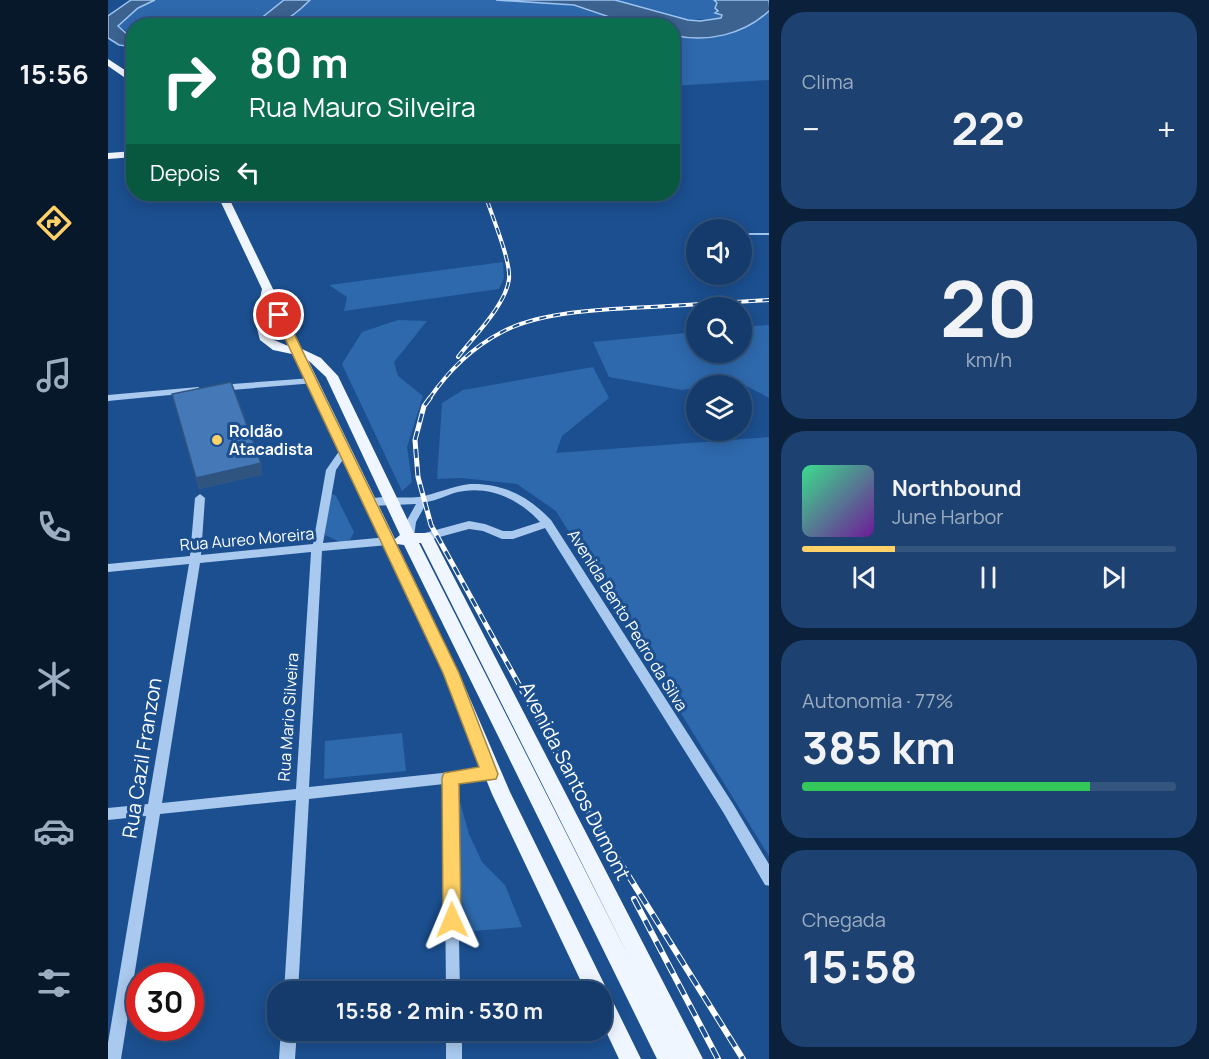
<!DOCTYPE html>
<html lang="pt">
<meta charset="utf-8">
<style>
:root{--surface:#143b6b;--page:#1d4271;--text:#f1f3f6;--muted:#9dadc1;--line:#33557e;--accent:#ffd166}
body{margin:0;font-family:Manrope,sans-serif;background:var(--page);color:var(--text);height:100vh;display:flex;flex-direction:column;font-size:22px;white-space:nowrap}
*{box-sizing:border-box;margin:0}
p{font-size:20px;color:var(--muted)}
.icon{flex:none;width:33px;height:33px;fill:none;stroke:currentColor;stroke-width:2;stroke-linecap:round;stroke-linejoin:round}
.map{position:relative;flex:1;overflow:hidden}
.sheet{display:flex;flex-direction:column;gap:12px;padding:12px;background:#0b203b;width:440px}
.sheet>*{flex:none}
.top-card{position:absolute;left:18px;top:18px;width:554px;height:183px;border-radius:24px;box-shadow:0 3px 15px #0003,0 0 0 2px var(--line);background:#0b6e4f;color:#fff;overflow:hidden}
.buttons{position:absolute;left:578px;top:219px;display:grid;gap:12px}
.buttons a{display:grid;place-items:center;width:66px;height:66px;border-radius:50%;background:var(--surface);box-shadow:0 3px 15px #0003,0 0 0 2px var(--line);font-size:30px}
.speed{position:absolute;left:18px;top:963px;display:flex;gap:12px;font-size:30px;font-weight:700;text-align:center}
.speed>*{display:grid;place-content:center;width:78px;height:78px;border-radius:50%;background:var(--surface);box-shadow:0 3px 15px #0003,0 0 0 2px var(--line);line-height:1}
.speed .limit{border:9px solid #d22;background:#fff;color:#111}
.pin{position:absolute;display:grid;place-items:center;width:51px;height:51px;color:#fff;margin:-26px;border:3px solid #fff;border-radius:50%;box-shadow:0 2px 6px #0007}
.me{position:absolute;width:66px;margin:-33px;rotate:359deg;stroke-linejoin:round;filter:drop-shadow(0 0 4px #0008)}
.turn{display:flex;align-items:center;gap:21px;height:126px;padding:0 24px;font-size:27px}
.turn .icon{width:78px;height:78px;stroke-width:2.5}
.turn b{display:block;font-size:42px;line-height:51px}
.then{display:flex;align-items:center;height:57px;padding:0 24px;background:#0003;gap:12px;font-size:22px}
.big{font-size:45px;font-weight:700;line-height:1.1}
.sheet .tile{flex:1;display:flex;flex-direction:column;justify-content:center;gap:9px;min-width:0;padding:0 21px;border-radius:24px;background:var(--page)}
.sheet .dial{align-items:center;gap:0}
.dial b{font-size:78px;line-height:1}
.song{display:flex;align-items:center;gap:18px}
.cover{width:72px;height:72px;border-radius:9px;background:linear-gradient(135deg,hsl(150 70% 55%),hsl(280 70% 35%))}
.played{height:6px;border-radius:3px;background:linear-gradient(90deg,var(--accent) 25%,var(--line) 25%)}
.keys{display:flex;justify-content:space-around;direction:ltr}
.heat{display:flex;justify-content:space-between;align-items:center;font-size:33px;direction:ltr}
.charge{height:9px;border-radius:4px;background:linear-gradient(90deg,#34c759 77%,var(--line) 0)}
.trip{position:absolute;left:159px;top:981px;width:345px;height:60px;border-radius:24px;background:var(--surface);box-shadow:0 3px 15px #0003,0 0 0 2px var(--line);font-weight:700;line-height:60px;text-align:center}
main{display:flex;flex:1;min-height:0}
.menu{display:flex;flex-direction:column;width:108px;justify-content:space-around;align-items:center;background:#08182b;color:var(--muted)}
.menu .icon{width:42px;height:42px}
.menu .active{color:var(--accent)}
.menu b{font-size:27px;color:var(--text)}
.map>svg:first-child{display:block}
</style>
<main>
<nav class="menu">
<b>15:56</b>
<svg class="icon active" aria-label="directions" viewBox="0 0 24 24"><path d="M12 3l9 9-9 9-9-9zM9 14v-3h6M13 9l2 2-2 2"/></svg>
<svg class="icon" aria-label="music" viewBox="0 0 24 24"><path d="M9 18V5l10-2v13"/><circle cx="6" cy="18" r="3"/><circle cx="16" cy="16" r="3"/></svg>
<svg class="icon" aria-label="phone" viewBox="0 0 24 24"><path d="M5 4h4l2 5-3 2q2 4 5 5l2-3 5 2v4C11 20 4 13 5 4z"/></svg>
<svg class="icon" aria-label="climate" viewBox="0 0 24 24"><path d="M12 3v18M4 7l16 10M4 17L20 7"/></svg>
<svg class="icon" aria-label="car" viewBox="0 0 24 24"><path d="M5 17H2v-5l4-1 3-4h7l3 4 3 1v5h-3M9 17h6M6 11h13"/><circle cx="7" cy="17" r="2"/><circle cx="17" cy="17" r="2"/></svg>
<svg class="icon" aria-label="filters" viewBox="0 0 24 24"><path d="M4 7h16M4 17h16"/><circle cx="9" cy="7" r="2"/><circle cx="15" cy="17" r="2"/></svg>
</nav>
<div class="map">
<svg width="662" height="1059" viewBox="0 0 662 1059">
<rect width="100%" height="100%" fill="#1b4f8f"/>
<path fill="#2e69ad" d="M47,0H176L152,19L134,25L26,26L25,35L10,26L30,8Z
M202,0H388L440,3L466,6L525,25L166,26L189,13Z
M507,0H606L614,15L613,18L580,20Z
M661,10V80L564,86V35C599,43 636,35 661,10Z
M395,262L396,278L391,289L236,311L239,297L221,285Z
M290,320L319,321L286,362L290,376L315,396L299,447L304,482L294,491L234,364L254,332Z
M661,325V398L629,381L588,386V388L574,390L501,377L485,342L588,332V352H633V327Z
M485,367L501,398L454,436L448,453L661,437V856L448,511L409,484L354,478L329,479L334,403L355,390Z
M224,494L228,496L246,532L242,540L232,542L217,535L220,497Z
M294,733L298,771L216,779L217,741Z
M350,795L361,834L374,862L397,885L414,927L354,932L346,796Z"/>
<path fill="#3c6290" stroke="#9cc4f0" stroke-width="1.5" d="M23,0H47L30,8L10,26L19,34L25,35V47L11,45L0,38V16Z
M176,0H202C177,25 169,26 134,25L152,19Z
M388,0H507L580,20L592,21L613,18L614,15L607,13L610,11L607,8L609,3L606,0H661L662,10C636,35 599,43 564,35V26L525,25L466,5Z"/>
<g fill="none" stroke-linecap="round" stroke-linejoin="round">
<path stroke="#9cc4f0" stroke-width="2" d="M633,234H662
M584,238H588"/>
<path fill="#a9c9ee" fill-rule="evenodd" d="M204,378L207,379L209,381L207,383L111,391L106,388L111,385Z
M90,387L95,390L93,392L0,401V395Z
M237,446L242,449L228,470L215,543L280,537L285,541L280,545L214,551L201,787L382,768L387,770L388,774L387,778L382,780L348,783L352,992H338L336,784L201,799L190,992H176L188,800L52,814L13,1059H0V1043L38,816L0,820V808L40,804L81,564L0,572V564L82,556L87,498L92,494L97,498L93,555L205,544L218,470L234,447ZM203,552L188,789L54,803L92,563Z
M362,484C395,483 420,496 443,520L625,804L662,866V886L657,885L615,812L437,528L405,539H394L375,531L361,529L317,541L312,537L313,534L361,521L377,524L395,531H404L432,522C410,498 379,484 346,493C337,496 329,500 319,502L308,522L306,537L301,541L296,537L298,522L308,504L262,506L257,502L258,499C276,495 293,499 311,497C328,494 344,486 362,484Z
M173,1030H189L187,1059H171Z
M338,1030H354V1059H338Z"/>
<path fill="#f0f6ff" fill-rule="evenodd" d="M0,59L26,76V84L0,66Z
M26,151V157L0,159V153Z
M109,194H119L194,349L213,358L230,376L306,533H322L325,537L595,1059H572L571,1056L572,1059H549L296,545L289,544L351,673L402,792L533,1059H511L494,1023V992H478L384,794L335,673L184,354L165,350L152,340L147,321L154,289ZM162,307L180,346L164,339L159,321ZM200,360L218,377L292,535L287,539ZM311,543H313L524,963Z"/>
<defs>
<path id="rail-far2" d="M350,357C365,337 398,305 401,279C403,260 383,214 377,194
M321,399C341,370 363,348 394,332C434,311 499,309 543,307C583,305 622,302 662,300"/>
<path id="rail-far1" d="M322,398L316,406L307,440L310,477L323,525L413,688"/>
<path id="rail" d="M412,686L482,814L635,1059
M526,899L610,1059"/>
</defs>
<use href="#rail-far2" stroke="#fff" stroke-width="4"/>
<use href="#rail-far1" stroke="#fff" stroke-width="5"/>
<use href="#rail" stroke="#fff" stroke-width="6"/>
<use href="#rail-far2" stroke="#1b4f8f" stroke-width="2" stroke-dasharray="7" stroke-linecap="butt"/>
<use href="#rail-far1" stroke="#1b4f8f" stroke-width="3" stroke-dasharray="9" stroke-linecap="butt"/>
<use href="#rail" stroke="#1b4f8f" stroke-width="4" stroke-dasharray="12" stroke-linecap="butt"/>
</g>
<path fill="#3a679d" d="M64,394L153,463L154,475L91,489Z"/>
<path fill="#305480" d="M153,463L154,475L91,489L88,478Z"/>
<path fill="#4478b7" stroke="#305480" stroke-width="1.5" d="M123,382L153,463L88,478L64,394Z"/>
<path fill="#ffd166" stroke="#a68842" stroke-width="1.5" d="M171,311L177,315L351,673L390,774L388,779L351,784L353,920L351,927L344,929L338,927L335,920L334,778L336,773L371,767L335,673L166,315Z"/>
<circle fill="#ffd166" stroke="#1b4f8f" stroke-width="2" cx="109" cy="440" r="6"/>
<g text-anchor="middle" stroke-width="6" stroke-linejoin="round" paint-order="stroke">
<g font-size="16" font-weight="bold" fill="#fff" stroke="#1b4f8f" text-anchor="start">
<text x="121" y="437">Roldão<tspan x="121" dy="18">Atacadista</tspan></text>
</g>
<g font-size="16" fill="#fff" stroke="#1b4f8f">
<text transform="translate(139 539) rotate(-5)" y="6">Rua Aureo Moreira</text>
<text transform="translate(520 620) rotate(58)" y="6">Avenida Bento Pedro da Silva</text>
<text transform="translate(180 717) rotate(-86)" y="6">Rua Mario Silveira</text>
</g>
<g font-size="20" fill="#fff" stroke="#1b4f8f">
<text transform="translate(34 758) rotate(-81)" y="7">Rua Cazil Franzon</text>
<text transform="translate(467 781) rotate(63)" y="7">Avenida Santos Dumont</text>
</g>
</g>
</svg>
<div class="buttons">
<a><svg class="icon" aria-label="sound" viewBox="0 0 24 24"><path d="M4 9h4l5-4v14l-5-4H4zM17 9q2 3 0 6"/></svg></a>
<a><svg class="icon" aria-label="search" viewBox="0 0 24 24"><circle cx="10" cy="10" r="6"/><path d="M15 15l6 6"/></svg></a>
<a><svg class="icon" aria-label="layers" viewBox="0 0 24 24"><path d="M12 4l9 5-9 5-9-5zM3 14l9 5 9-5"/></svg></a>
</div>
<div class="speed"><div class="limit">30</div></div>
<div class="pin" style="left:171px;top:315px;background:#d93025"><svg class="icon" aria-label="arrive" viewBox="0 0 24 24"><path d="M6 21V4h12l-3 4 3 4H6"/></svg></div>
<svg class="me" style="left:344px;top:920px" viewBox="-20 -20 40 40"><path d="M0-17L14 15 0 8-14 15z" fill="#ffd166" stroke="#fff" stroke-width="4"/></svg>
<div class="trip">15:58 · 2 min · 530 m</div>
<div class="top-card">
<div class="turn"><svg class="icon" aria-label="right" viewBox="0 0 24 24"><path d="M7 20v-9h11M14 6l5 5-5 5"/></svg><div><b>80 m</b>Rua Mauro Silveira</div></div>
<div class="then">Depois<svg class="icon" aria-label="left" viewBox="0 0 24 24"><path d="M17 20v-9H6M10 6l-5 5 5 5"/></svg></div>
</div>
</div>
<section class="sheet">
<div class="tile"><p>Clima</p>
<div class="heat"><a>−</a><b class="big">22°</b><a>+</a></div>
</div>
<div class="tile dial"><b>20</b><p>km/h</p></div>
<div class="tile">
<div class="song"><i class="cover"></i><div><b>Northbound</b><p>June Harbor</p></div></div>
<div class="played"></div>
<div class="keys"><svg class="icon" aria-label="previous" viewBox="0 0 24 24"><path d="M18 5L8 12l10 7zM5 5v14"/></svg><svg class="icon" aria-label="pause" viewBox="0 0 24 24"><path d="M8 5v14M16 5v14"/></svg><svg class="icon" aria-label="next" viewBox="0 0 24 24"><path d="M6 5l10 7-10 7zM19 5v14"/></svg></div>
</div>
<div class="tile"><p>Autonomia · 77%</p><b class="big">385 km</b><div class="charge"></div></div>
<div class="tile"><p>Chegada</p><b class="big">15:58</b></div>
</section>
</main>
